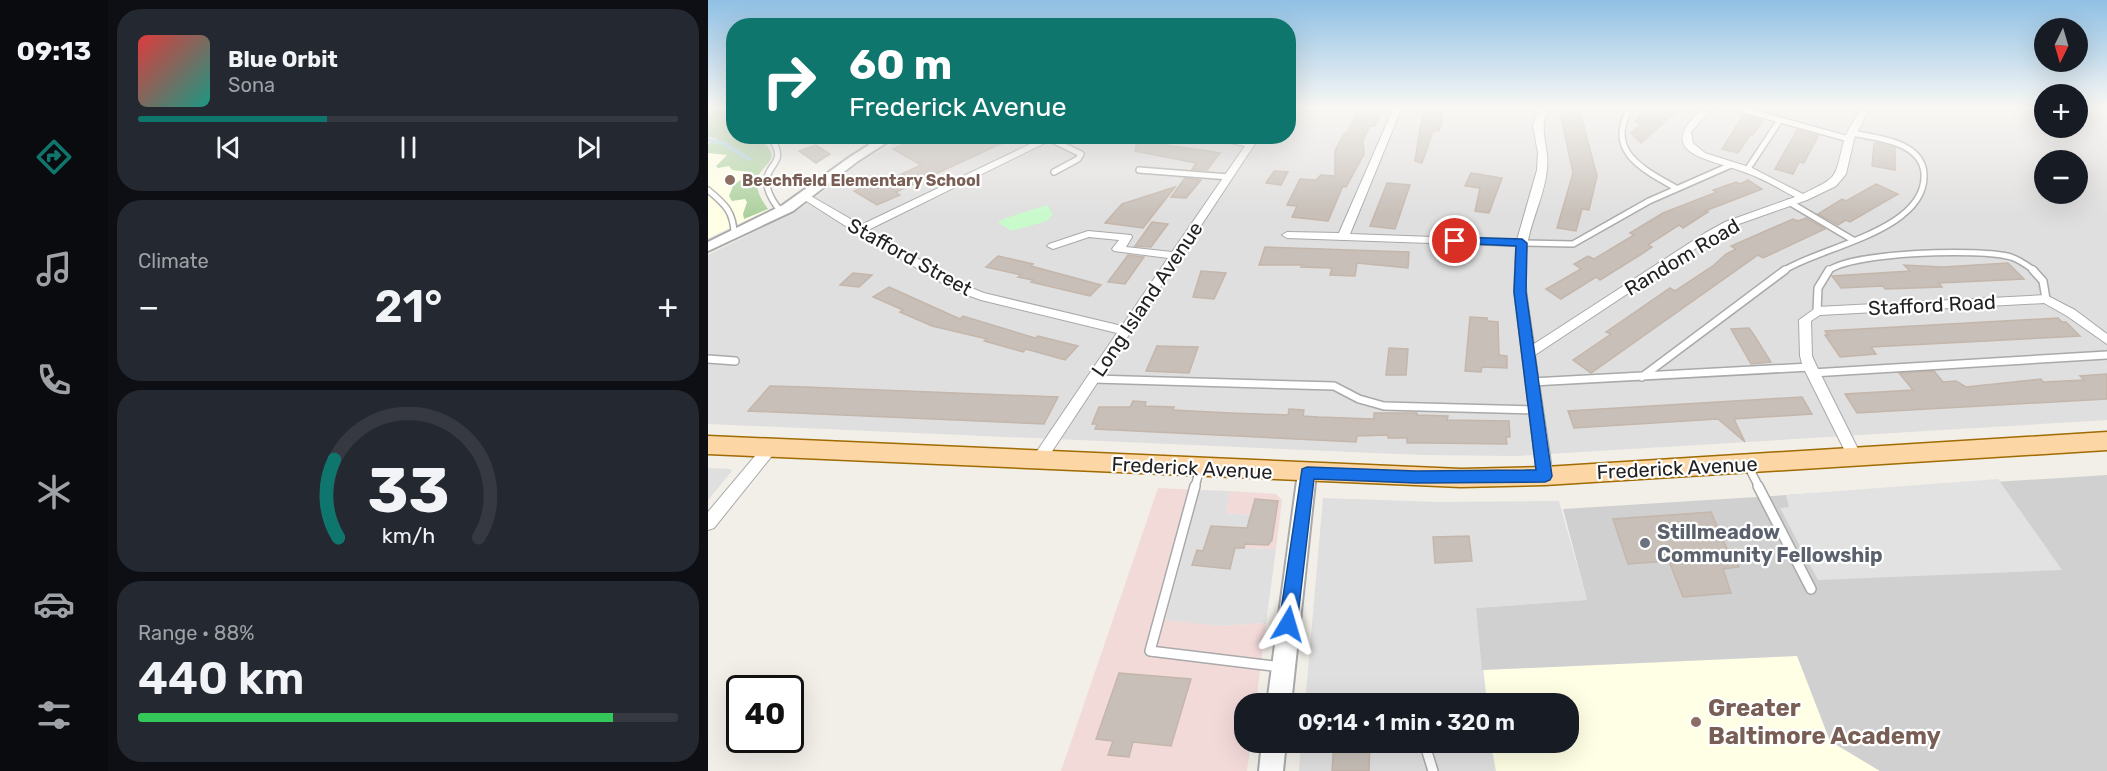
<!DOCTYPE html>
<meta charset="utf-8">
<style>
:root{--surface:#171b24;--page:#242831;--text:#f1f3f6;--muted:#9ea1a6;--line:#363941;--accent:#0f766e}
body{margin:0;font-family:Rubik,sans-serif;background:var(--page);color:var(--text);height:100vh;display:flex;flex-direction:column;font-size:22px;white-space:nowrap}
*{box-sizing:border-box;margin:0}
p{font-size:20px;color:var(--muted)}
.icon{flex:none;width:33px;height:33px;fill:none;stroke:currentColor;stroke-width:2;stroke-linecap:round;stroke-linejoin:round}
.map{position:relative;flex:1;overflow:hidden}
.sheet{display:flex;flex-direction:column;gap:9px;padding:9px;background:#0d0f14;width:600px}
.sheet>*{flex:none}
.guide{position:absolute;left:18px;top:18px;width:570px;height:126px;border-radius:24px;box-shadow:0 6px 24px #0002;background:#0f766e;color:#fff;overflow:hidden}
.needle{width:39px;rotate:185deg}
.fabs{position:absolute;left:1326px;top:18px;display:grid;gap:12px}
.fabs a{display:grid;place-items:center;width:54px;height:54px;border-radius:50%;background:var(--surface);box-shadow:0 6px 24px #0002;font-size:30px}
.speed{position:absolute;left:18px;top:675px;display:flex;gap:12px;font-size:30px;font-weight:700;text-align:center}
.speed>*{display:grid;place-content:center;width:78px;height:78px;border-radius:50%;background:var(--surface);box-shadow:0 6px 24px #0002;line-height:1}
.speed .limit{border:3px solid #111;border-radius:9px;background:#fff;color:#111}
.pin{position:absolute;display:grid;place-items:center;width:51px;height:51px;color:#fff;margin:-26px;border:3px solid #fff;border-radius:50%;box-shadow:0 2px 6px #0007}
.me{position:absolute;width:66px;margin:-33px;rotate:7deg;stroke-linejoin:round;filter:drop-shadow(0 0 4px #0008)}
.turn{display:flex;align-items:center;gap:21px;height:126px;padding:0 24px;font-size:27px}
.turn .icon{width:78px;height:78px;stroke-width:2.5}
.turn b{display:block;font-size:42px;line-height:51px}
.big{font-size:45px;font-weight:600;line-height:1.1}
.sheet .card{flex:1;display:flex;flex-direction:column;justify-content:center;gap:9px;min-width:0;padding:0 21px;border-radius:24px;background:var(--page)}
.sheet .dial{align-items:center;gap:0}
.dial svg{height:156px;overflow:visible;fill:none;stroke:var(--line);stroke-width:7;stroke-linecap:round;text-anchor:middle}
.dial text{fill:var(--text);stroke:none}
.song{display:flex;align-items:center;gap:18px}
.cover{width:72px;height:72px;border-radius:9px;background:linear-gradient(135deg,hsl(0 70% 55%),hsl(170 70% 35%))}
.played{height:6px;border-radius:3px;background:linear-gradient(90deg,var(--accent) 35%,var(--line) 35%)}
.keys{display:flex;justify-content:space-around;direction:ltr}
.heat{display:flex;justify-content:space-between;align-items:center;font-size:33px;direction:ltr}
.charge{height:9px;border-radius:4px;background:linear-gradient(90deg,#34c759 88%,var(--line) 0)}
.trip{position:absolute;left:526px;top:693px;width:345px;height:60px;border-radius:24px;background:var(--surface);box-shadow:0 6px 24px #0002;font-weight:600;line-height:60px;text-align:center}
main{display:flex;flex:1;min-height:0}
.dock{display:flex;flex-direction:column;width:108px;justify-content:space-around;align-items:center;background:#090b0e;color:var(--muted)}
.dock .icon{width:42px;height:42px}
.dock .selected{color:var(--accent)}
.dock b{font-size:27px;color:var(--text)}
.map>svg:first-child{display:block}
</style>
<main>
<nav class="dock">
<b>09:13</b>
<svg class="icon selected" aria-label="directions" viewBox="0 0 24 24"><path d="M12 3l9 9-9 9-9-9zM9 14v-3h6M13 9l2 2-2 2"/></svg>
<svg class="icon" aria-label="music" viewBox="0 0 24 24"><path d="M9 18V5l10-2v13"/><circle cx="6" cy="18" r="3"/><circle cx="16" cy="16" r="3"/></svg>
<svg class="icon" aria-label="phone" viewBox="0 0 24 24"><path d="M5 4h4l2 5-3 2q2 4 5 5l2-3 5 2v4C11 20 4 13 5 4z"/></svg>
<svg class="icon" aria-label="climate" viewBox="0 0 24 24"><path d="M12 3v18M4 7l16 10M4 17L20 7"/></svg>
<svg class="icon" aria-label="car" viewBox="0 0 24 24"><path d="M5 17H2v-5l4-1 3-4h7l3 4 3 1v5h-3M9 17h6M6 11h13"/><circle cx="7" cy="17" r="2"/><circle cx="17" cy="17" r="2"/></svg>
<svg class="icon" aria-label="filters" viewBox="0 0 24 24"><path d="M4 7h16M4 17h16"/><circle cx="9" cy="7" r="2"/><circle cx="15" cy="17" r="2"/></svg>
</nav>
<section class="sheet">
<div class="card">
<div class="song"><i class="cover"></i><div><b>Blue Orbit</b><p>Sona</p></div></div>
<div class="played"></div>
<div class="keys"><svg class="icon" aria-label="previous" viewBox="0 0 24 24"><path d="M18 5L8 12l10 7zM5 5v14"/></svg><svg class="icon" aria-label="pause" viewBox="0 0 24 24"><path d="M8 5v14M16 5v14"/></svg><svg class="icon" aria-label="next" viewBox="0 0 24 24"><path d="M6 5l10 7-10 7zM19 5v14"/></svg></div>
</div>
<div class="card"><p>Climate</p>
<div class="heat"><a>−</a><b class="big">21°</b><a>+</a></div>
</div>
<div class="card dial"><svg viewBox="0 0 100 80">
<path d="M14 69A42 42 0 1 1 86 69"/>
<path d="M14 69A42 42 0 0 1 12 29" stroke="#0f766e"/>
<text x="50" y="56" font-size="32" font-weight="700">33</text>
<text x="50" y="72" font-size="11">km/h</text>
</svg></div>
<div class="card"><p>Range · 88%</p><b class="big">440 km</b><div class="charge"></div></div>
</section>
<div class="map">
<svg width="1399" height="771" viewBox="0 0 1399 771">
<rect width="100%" height="100%" fill="#f2efe9"/>
<path fill="#e0dfdf" fill-rule="evenodd" d="M581,107H1336V128H1370V107H1399V420L808,456L714,455L0,424V255L92,209L153,162L177,148L199,137L580,136ZM1336,160H1370V194H1336Z
M0,468L22,469L24,471L0,500Z
M492,490L522,491L518,513L544,515L538,548L568,549L558,623L511,626L457,621Z
M615,498L731,502L851,501L879,600L768,608L779,703L597,704Z
M593,742L783,743L788,771H591Z"/>
<path fill="#f2dad9" d="M450,488L492,490L457,620L511,626L558,623L548,703L537,704V742L543,743L539,771H353Z
M522,491L568,494L574,500L568,549L538,548L544,515L518,513Z"/>
<path fill="#ffffe5" d="M0,143L50,168L38,193L60,210L0,238Z
M1090,656L1122,741L1172,771H788L783,743L861,742V704L779,703L776,670Z"/>
<path fill="#d0d0d0" d="M1399,475V771H1172L1122,741L1089,656L774,670L768,608L879,600L855,509Z"/>
<path fill="#add19e" d="M0,107H25L26,136L50,137C54,141 61,147 63,152C69,169 31,169 60,209L36,219L35,214L39,202L37,199L24,201L21,196L25,186L42,172L24,170L21,166L10,168L8,166L19,155L0,153V144L10,139L0,137Z"/>
<path fill="#c8facc" d="M339,205L345,214L339,221L304,231L290,223L295,219Z"/>
<path fill="#e2e2e2" d="M1290,479L1354,570L1110,580L1072,508L1081,507L1078,495Z"/>
<g fill="none" stroke-linecap="round" stroke-linejoin="round">
<path stroke="#aad3df" stroke-width="4" d="M0,140L15,143L41,159"/>
</g>
<path fill="#c7bfb8" stroke="#c4b6ab" stroke-width="1.5" d="M652,107H676L667,126H662L655,140L656,154L638,187L635,186L620,221L584,217L589,206L579,205L592,179L608,180L613,175L627,176V151L636,133H639Z
M940,107H973L933,143L923,133L933,124L927,122Z
M860,111L873,115L889,176L881,210L874,209L868,231L849,228L865,173L853,117Z
M720,112L733,113L735,118L731,131H725L714,163L707,161L712,129L716,114Z
M1035,115L1055,120L1045,135H1042L1030,153L1014,149Z
M1089,130L1110,136L1096,163L1091,162L1085,174L1067,169Z
M215,136H310L188,192L192,195L169,205L146,191L168,181L173,184L213,165L185,149Z
M429,141L507,152L512,153L499,170L484,169L488,163L427,151Z
M1169,143L1187,148V170L1164,166L1166,144Z
M108,145L122,154L108,163L91,151Z
M566,171L580,172L573,185L558,183Z
M763,173L794,178L781,213L767,211L772,188L757,186Z
M477,178L493,180L478,198L463,197Z
M1040,180L1054,189L997,211L1000,212L975,228L971,225L940,245L944,247L932,255L892,280L888,277L853,299L838,289L873,269L866,264L880,256L886,259L926,235L922,233L955,213L1009,192L1005,190L1028,182L1032,184Z
M679,183L702,185L687,229L662,226Z
M1168,184L1190,194L1142,222L1138,220L1130,225L1110,214L1134,199L1138,201Z
M467,187L435,228L397,223L414,204Z
M1098,218L1117,229L1055,258L1050,255L883,373L865,360L903,334L898,332L962,288L967,291L1005,266L1018,254L1028,249L1023,246L1085,219L1090,221Z
M444,222L460,224L443,247L427,246Z
M557,247L701,252L700,268L649,263L647,276L622,275L624,268L593,267L594,265H551Z
M420,255L436,257L417,284L400,282Z
M290,256L325,264L323,266L393,285L382,296L323,282L325,280L310,277L313,275L278,267Z
M1300,263L1316,279L1231,283L1234,287L1177,289L1175,286L1133,288L1124,276L1202,271L1196,265L1235,267Z
M493,271L518,273L506,299L485,297Z
M145,273L164,275L151,287L132,285Z
M181,287L252,319L255,316L327,338L330,336L370,346L357,360L318,349L315,352L276,341L279,339L224,326L192,312L195,310L165,297Z
M762,317L779,318L780,321L790,322L791,355L799,356V368L774,367L773,372L757,371Z
M1350,318L1354,322H1358L1372,336L1163,347L1168,354L1132,357L1117,335H1120L1117,331Z
M1041,328L1046,335L1063,362L1043,364L1023,329Z
M449,346L490,347L481,373L438,371Z
M681,348L700,349L698,375H678Z
M1226,371L1235,382L1248,381L1258,387L1333,379L1335,382L1376,380L1372,376L1399,374V399L1149,413L1137,394L1205,390L1191,373Z
M62,386L98,387L350,397L336,424L40,411Z
M1094,397L1104,414L1026,419L1037,442L1010,419L866,428L860,411Z
M425,401L438,402L437,406L466,407L465,410L523,413L580,415L581,409L596,410L595,416L610,417L666,419V413H709V415L740,416L739,420L801,421L802,437H798L799,444L716,443H699V438H680V435L649,436L648,442L387,429L389,424H384L391,407H422Z
M547,499L570,501L564,540L560,545L537,544L536,548H527L522,569L484,565L489,550L495,551L503,526L539,528Z
M1003,512L1019,549H1023L1031,567L1015,569L1023,593L975,597L961,561L920,564L905,519Z
M761,536L764,561L727,563L725,537Z
M411,673L483,679L463,746L425,742L421,757L400,755L405,741L388,739Z
M626,742H662L661,771H624Z"/>
<g fill="none" stroke-linecap="round" stroke-linejoin="round">
<defs>
<path id="service-far2" d="M923,107C896,150 934,169 968,188
M1025,107L1141,139
M62,136C82,166 56,161 59,186C61,196 67,204 73,212
M342,139L373,154L370,159L346,172
M431,170L521,177
M1039,170L1072,120
M0,190C17,204 26,212 26,235
M1081,202L1145,240
M814,243L865,244L941,201L1023,165
M1075,271C1111,247 1220,231 1216,173C1213,141 1168,138 1144,133
M1120,271C1143,252 1273,248 1303,257C1312,260 1320,266 1327,271"/>
<path id="service-far1" d="M1325,270L1335,281L1338,299
M1109,311L1110,288L1121,270
M0,359L27,361
M1104,373L1399,355
M934,377L1077,270
M386,379L626,386L651,399L676,406L828,410
M824,382L1102,367
M1040,466L1051,487
M487,487L492,468"/>
<path id="service" d="M487,486L442,651L573,667
M1050,486L1103,589
M716,742L725,771"/>
<path id="minor" d="M686,107H694L642,234L809,240L829,170L830,153L825,126L829,113L833,107H842C828,127 842,147 839,169C837,193 825,216 820,240C813,274 821,310 826,344L997,233L1017,222L1087,197C1070,188 1054,178 1036,172C1000,158 943,154 996,107H1005L983,132L985,143L997,153L1044,168L1095,194C1132,176 1126,179 1136,141C1139,130 1148,118 1154,107H1162L1146,139L1138,174L1128,186L1099,200L1025,226L1005,237L827,355L845,476L842,480L837,482L832,480L829,476L806,292L808,246L579,238L574,235L579,232L631,233Z
M149,136H160L172,145L164,147Z
M339,136H351L160,230L256,285L276,293L414,326L460,258L406,251L404,249L411,240L381,237L345,249L339,246L341,244L380,231L423,235L424,237L418,247L464,252L537,146L487,136H512L540,141L543,136H552L335,465L330,467L325,465L323,461L325,457L409,333L273,300L248,291L147,232L92,197L93,195H101L153,225Z
M1338,295L1367,310L1399,334V344L1359,316L1336,303L1112,315L1103,321L1104,356L1109,367L1154,457L1152,461L1147,463L1142,461L1095,367L1092,356L1091,320L1109,307Z
M62,442L67,444L69,448L67,452L6,528L0,530V512L57,444Z"/>
<path id="tertiary" d="M175,136H189L150,161L85,211L0,251V242L75,205L142,157Z
M599,466L605,468L608,473L583,704H559L590,473L593,468Z
M554,742H578L575,771H551Z"/>
<path id="primary" d="M1399,432V450L837,485L753,487L0,454V436L753,469L837,467Z"/>
</defs>
<use href="#service-far2" stroke="#a9a9a9" stroke-width="8"/>
<use href="#service-far1" stroke="#a9a9a9" stroke-width="10"/>
<use href="#service" stroke="#a9a9a9" stroke-width="12"/>
<use href="#minor" stroke="#a9a9a9" stroke-width="2"/>
<use href="#tertiary" stroke="#a9a9a9" stroke-width="4"/>
<use href="#primary" stroke="#a06b00" stroke-width="3"/>
<use href="#service-far2" stroke="#fff" stroke-width="5"/>
<use href="#service-far1" stroke="#fff" stroke-width="7"/>
<use href="#service" stroke="#fff" stroke-width="9"/>
<use href="#minor" fill="#fff" fill-rule="evenodd"/>
<use href="#tertiary" fill="#fff" fill-rule="evenodd"/>
<use href="#primary" fill="#fcd6a4" fill-rule="evenodd"/>
</g>
<linearGradient id="sky" x2="0" y2="1"><stop stop-color="#8fc0e4"/><stop offset="0.5" stop-color="#f9f8f5"/><stop offset="1" stop-color="#f9f8f5" stop-opacity="0"/></linearGradient>
<rect width="1399" height="215" fill="url(#sky)"/>
<path fill="#1a73e8" stroke="#114b97" stroke-width="1.5" d="M747,237L814,239L819,243L818,292L844,476L842,480L837,482L708,483L606,479L589,624L587,630L580,632L574,630L571,624L594,469L599,467L708,471L828,470L806,292L808,246L743,243L741,241Z"/>
<g fill="#8d6e63" stroke="#fff" stroke-width="2">
<circle cx="22" cy="180" r="6"/>
<circle cx="988" cy="722" r="6"/>
</g>
<circle fill="#6b7280" stroke="#fff" stroke-width="2" cx="937" cy="543" r="6"/>
<g text-anchor="middle" stroke-width="4.5" stroke-linejoin="round" paint-order="stroke">
<g font-size="16" font-weight="bold" fill="#785e54" stroke="#fff" text-anchor="start">
<text x="34" y="186">Beechfield Elementary School</text>
</g>
<g font-size="20" fill="#222" stroke="#fff">
<text transform="translate(202 257) rotate(29)" y="7">Stafford Street</text>
<text transform="translate(974 257) rotate(-31)" y="7">Random Road</text>
<text transform="translate(439 299) rotate(-56)" y="7">Long Island Avenue</text>
<text transform="translate(1224 305) rotate(-3)" y="7">Stafford Road</text>
<text transform="translate(484 468) rotate(3)" y="7">Frederick Avenue</text>
<text transform="translate(969 468) rotate(-3)" y="7">Frederick Avenue</text>
</g>
<g font-size="20" font-weight="bold" fill="#5b616d" stroke="#fff" text-anchor="start">
<text x="949" y="539">Stillmeadow<tspan x="949" dy="23">Community Fellowship</tspan></text>
</g>
<g font-size="24" font-weight="bold" fill="#785e54" stroke="#fff" text-anchor="start">
<text x="1000" y="716">Greater<tspan x="1000" dy="28">Baltimore Academy</tspan></text>
</g>
</g>
</svg>
<div class="fabs">
<a><svg class="needle" viewBox="-14 -14 28 28"><path d="M0-13l5 13h-10z" fill="#e53935"/><path d="M0 13l5-13h-10z" fill="#9ea1a6"/></svg></a>
<a>+</a>
<a>−</a>
</div>
<div class="speed"><div class="limit">40</div></div>
<div class="pin" style="left:747px;top:241px;background:#d93025"><svg class="icon" aria-label="arrive" viewBox="0 0 24 24"><path d="M6 21V4h12l-3 4 3 4H6"/></svg></div>
<svg class="me" style="left:580px;top:624px" viewBox="-20 -20 40 40"><path d="M0-17L14 15 0 8-14 15z" fill="#1a73e8" stroke="#fff" stroke-width="4"/></svg>
<div class="trip">09:14 · 1 min · 320 m</div>
<div class="guide">
<div class="turn"><svg class="icon" aria-label="right" viewBox="0 0 24 24"><path d="M7 20v-9h11M14 6l5 5-5 5"/></svg><div><b>60 m</b>Frederick Avenue</div></div>
</div>
</div>
</main>
